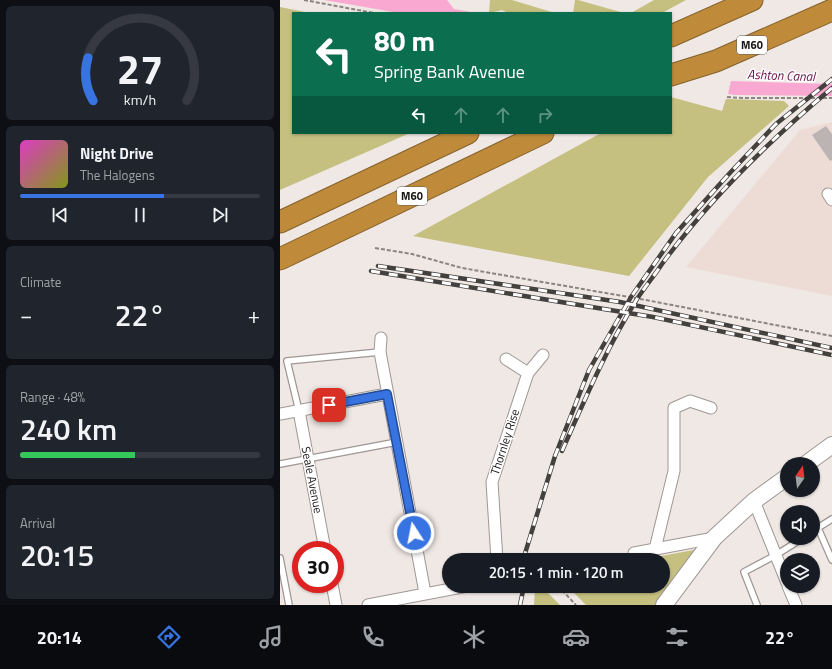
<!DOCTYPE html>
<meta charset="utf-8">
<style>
:root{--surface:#171b24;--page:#20242c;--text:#f1f3f6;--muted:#9ea1a6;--line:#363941;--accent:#3873e2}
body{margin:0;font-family:"Titillium Web",sans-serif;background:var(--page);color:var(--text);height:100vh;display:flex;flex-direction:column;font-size:15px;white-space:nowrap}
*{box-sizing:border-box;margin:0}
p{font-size:13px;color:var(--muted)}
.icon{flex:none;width:22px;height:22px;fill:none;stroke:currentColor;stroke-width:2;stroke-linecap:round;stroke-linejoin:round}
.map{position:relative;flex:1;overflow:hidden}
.sheet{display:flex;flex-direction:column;gap:6px;padding:6px;background:#0d0f14;width:280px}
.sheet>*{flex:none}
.guide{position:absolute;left:12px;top:12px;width:380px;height:122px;border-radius:0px;box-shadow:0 1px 3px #0004;background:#0b6e4f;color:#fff;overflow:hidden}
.needle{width:26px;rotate:14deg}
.buttons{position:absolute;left:500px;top:457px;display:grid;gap:8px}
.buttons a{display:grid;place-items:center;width:40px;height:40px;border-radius:50%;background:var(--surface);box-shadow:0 1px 3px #0004;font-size:20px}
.speed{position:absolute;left:12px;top:541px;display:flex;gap:8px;font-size:20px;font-weight:700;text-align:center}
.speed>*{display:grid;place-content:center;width:52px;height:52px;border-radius:50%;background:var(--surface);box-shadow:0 1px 3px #0004;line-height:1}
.speed .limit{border:6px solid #d22;background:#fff;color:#111}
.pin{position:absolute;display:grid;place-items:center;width:34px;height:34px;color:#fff;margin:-17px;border-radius:8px;box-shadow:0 2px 6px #0006}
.me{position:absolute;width:44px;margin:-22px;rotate:349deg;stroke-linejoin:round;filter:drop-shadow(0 0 3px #0008)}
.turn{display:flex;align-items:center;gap:14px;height:84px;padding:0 16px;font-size:18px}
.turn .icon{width:52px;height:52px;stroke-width:2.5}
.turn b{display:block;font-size:28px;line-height:34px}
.lanes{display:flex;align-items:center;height:38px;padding:0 16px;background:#0003;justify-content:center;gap:20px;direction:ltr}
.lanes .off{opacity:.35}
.big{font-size:30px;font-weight:600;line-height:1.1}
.sheet .card{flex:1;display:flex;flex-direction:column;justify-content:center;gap:6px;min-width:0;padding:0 14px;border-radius:6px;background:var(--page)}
.sheet .dial{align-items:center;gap:0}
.dial svg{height:104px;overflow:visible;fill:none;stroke:var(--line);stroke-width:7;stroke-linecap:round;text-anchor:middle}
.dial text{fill:var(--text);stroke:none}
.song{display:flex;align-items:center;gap:12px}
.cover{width:48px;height:48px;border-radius:6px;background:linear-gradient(135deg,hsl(310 70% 55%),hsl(70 70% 35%))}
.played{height:4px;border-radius:2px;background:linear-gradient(90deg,var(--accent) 60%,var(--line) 60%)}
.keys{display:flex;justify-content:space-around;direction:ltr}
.heat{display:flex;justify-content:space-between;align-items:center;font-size:22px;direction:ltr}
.charge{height:6px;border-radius:3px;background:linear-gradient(90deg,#34c759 48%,var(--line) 0)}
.trip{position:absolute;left:162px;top:553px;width:228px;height:40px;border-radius:20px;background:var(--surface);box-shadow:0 1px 3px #0004;font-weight:600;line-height:40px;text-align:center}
.tab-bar{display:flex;height:64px;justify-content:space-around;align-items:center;background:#090b0e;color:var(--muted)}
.tab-bar .icon{width:28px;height:28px}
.tab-bar .current{color:var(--accent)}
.tab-bar b{font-size:18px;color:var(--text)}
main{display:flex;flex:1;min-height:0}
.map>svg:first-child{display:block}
</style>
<main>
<section class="sheet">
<div class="card dial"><svg viewBox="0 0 100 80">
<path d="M14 69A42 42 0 1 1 86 69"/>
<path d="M14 69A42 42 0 0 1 10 36" stroke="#3873e2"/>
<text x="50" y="56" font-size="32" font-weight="700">27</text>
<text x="50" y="72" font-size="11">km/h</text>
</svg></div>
<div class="card">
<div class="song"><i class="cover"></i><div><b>Night Drive</b><p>The Halogens</p></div></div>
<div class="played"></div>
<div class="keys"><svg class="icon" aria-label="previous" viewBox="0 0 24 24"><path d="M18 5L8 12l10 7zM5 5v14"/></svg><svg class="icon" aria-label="pause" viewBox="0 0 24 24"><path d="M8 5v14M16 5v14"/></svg><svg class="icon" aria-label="next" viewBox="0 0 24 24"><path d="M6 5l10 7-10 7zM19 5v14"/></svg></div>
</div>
<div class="card"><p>Climate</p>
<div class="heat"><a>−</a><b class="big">22°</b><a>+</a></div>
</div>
<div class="card"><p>Range · 48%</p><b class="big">240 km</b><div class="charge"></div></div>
<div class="card"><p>Arrival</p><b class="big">20:15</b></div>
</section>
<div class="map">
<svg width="552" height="605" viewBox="0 0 552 605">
<rect width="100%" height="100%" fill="#f0e8e4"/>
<path fill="#eddcd5" d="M552,122V296L406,267L520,130Z"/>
<path fill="#c5bf80" d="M210,0H232L275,13H228L222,10L209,13Z
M295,0H298L344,13H293Z
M374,0H406L382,13H351Z
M0,7L30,13H13V133H130L0,190Z
M391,97L442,111L446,99L504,101L509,106L428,177L349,276L133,236L321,133H391Z
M419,549L375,605H306L287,586H383V560H360Z
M255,586H261L280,605H254Z"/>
<path fill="#f9a9d1" d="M44,0H167L174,9L196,13H119Z
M451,81L552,84V96L455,95L448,94Z"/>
<path fill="#bcb3b3" d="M546,126L552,134V160L550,161L532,135Z"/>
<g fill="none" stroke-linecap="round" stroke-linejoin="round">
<defs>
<path id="service" d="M19,411L7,361L100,352
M0,464L117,442
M538,528L552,560
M533,531L552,519
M0,558L9,605
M477,605L464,572L496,555L523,538"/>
<path id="minor" d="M548,194L552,200
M101,338L100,352L145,593
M226,359L248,373
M19,411L45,550
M0,414L107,394
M474,501L507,583
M375,549L394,471V408L410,401L431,408
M354,553L434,538
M217,560L212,482L248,373L263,355
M52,584L56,605
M508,586L516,605
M88,605L187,586"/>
<path id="secondary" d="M526,464L552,445
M384,605L434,538L474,501L507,477"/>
<path id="motorway" d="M391,36L472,0
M391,75L436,61L552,10
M0,222L188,133
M0,259L263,133"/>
</defs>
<use href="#service" stroke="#9f9793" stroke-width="8"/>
<use href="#minor" stroke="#9f9793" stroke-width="13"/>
<use href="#secondary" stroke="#9f9793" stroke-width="18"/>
<use href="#motorway" stroke="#85622d" stroke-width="23"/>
<path stroke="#8a8482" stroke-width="2" stroke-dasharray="4 2" stroke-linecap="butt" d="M24,0L94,13
M447,97L462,98H552
M95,248L132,254L182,268L366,300L552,336
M320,560L345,555
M278,586L296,605"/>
<use href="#service" stroke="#fff" stroke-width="5.5"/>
<use href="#minor" stroke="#fff" stroke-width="11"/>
<use href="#secondary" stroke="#fff" stroke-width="16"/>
<use href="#motorway" stroke="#bf8b3a" stroke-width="21"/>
<defs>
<path id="rail" d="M98,266L340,302L552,348
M91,271L373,317L552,355
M282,451C305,399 327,347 357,299C365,287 374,276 382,264C431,197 489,141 552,88
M243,560L275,456L309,370L351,297L396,233L448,175L496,124L552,79
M240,605L244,586"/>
</defs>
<use href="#rail" stroke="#44403e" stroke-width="4.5"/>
<use href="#rail" stroke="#fff" stroke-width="3" stroke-dasharray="9" stroke-linecap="butt"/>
</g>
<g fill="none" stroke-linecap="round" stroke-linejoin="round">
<defs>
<path id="route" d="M49,405L107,394L134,533"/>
</defs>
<use href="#route" stroke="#244b93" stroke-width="10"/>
<use href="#route" stroke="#3873e2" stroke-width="7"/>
</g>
<g text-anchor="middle" stroke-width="3" stroke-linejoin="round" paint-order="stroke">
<g fill="#fff" stroke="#5d5b5a" stroke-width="1">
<rect x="457" y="36" width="30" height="18" rx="3"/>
<rect x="117" y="187" width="30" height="18" rx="3"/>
</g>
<g font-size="11" font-weight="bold" fill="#181514">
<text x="472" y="49">M60</text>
<text x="132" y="200">M60</text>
</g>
<g font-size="12" fill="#181514" stroke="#fff">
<text transform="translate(225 442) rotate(-72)" y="4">Thornley Rise</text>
<text transform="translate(32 480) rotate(79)" y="4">Seale Avenue</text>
</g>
<g font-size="13" font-style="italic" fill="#6b0f49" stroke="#fff">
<text transform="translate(501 75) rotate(2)" y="5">Ashton Canal</text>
</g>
</g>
</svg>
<div class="buttons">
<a><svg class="needle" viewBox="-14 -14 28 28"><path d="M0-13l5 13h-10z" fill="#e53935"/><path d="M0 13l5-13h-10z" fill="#9ea1a6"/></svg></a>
<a><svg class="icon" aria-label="sound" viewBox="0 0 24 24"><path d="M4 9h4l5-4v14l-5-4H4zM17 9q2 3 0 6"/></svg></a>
<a><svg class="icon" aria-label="layers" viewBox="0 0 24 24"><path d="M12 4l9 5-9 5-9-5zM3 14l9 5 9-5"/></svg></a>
</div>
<div class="speed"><div class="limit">30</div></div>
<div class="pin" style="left:49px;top:405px;background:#d93025"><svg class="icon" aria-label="arrive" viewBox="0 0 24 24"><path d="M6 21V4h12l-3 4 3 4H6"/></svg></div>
<svg class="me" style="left:134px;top:533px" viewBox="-20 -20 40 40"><circle r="17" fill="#3873e2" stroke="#fff" stroke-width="3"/><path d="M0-11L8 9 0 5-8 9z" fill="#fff"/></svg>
<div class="trip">20:15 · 1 min · 120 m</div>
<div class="guide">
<div class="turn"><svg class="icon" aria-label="left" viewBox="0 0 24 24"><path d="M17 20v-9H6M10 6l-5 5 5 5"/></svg><div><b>80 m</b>Spring Bank Avenue</div></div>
<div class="lanes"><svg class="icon" aria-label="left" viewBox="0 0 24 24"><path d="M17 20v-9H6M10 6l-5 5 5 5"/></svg><svg class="icon off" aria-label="ahead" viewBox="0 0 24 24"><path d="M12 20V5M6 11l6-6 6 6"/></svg><svg class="icon off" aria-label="ahead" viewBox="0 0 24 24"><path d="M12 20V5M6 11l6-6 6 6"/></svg><svg class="icon off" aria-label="right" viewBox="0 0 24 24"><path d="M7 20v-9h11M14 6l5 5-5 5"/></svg></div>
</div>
</div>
</main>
<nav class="tab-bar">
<b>20:14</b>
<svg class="icon current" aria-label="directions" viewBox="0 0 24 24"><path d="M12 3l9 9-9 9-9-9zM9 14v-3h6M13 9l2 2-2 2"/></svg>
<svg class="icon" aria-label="music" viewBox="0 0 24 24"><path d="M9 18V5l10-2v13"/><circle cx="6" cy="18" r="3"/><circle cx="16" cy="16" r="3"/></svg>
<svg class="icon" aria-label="phone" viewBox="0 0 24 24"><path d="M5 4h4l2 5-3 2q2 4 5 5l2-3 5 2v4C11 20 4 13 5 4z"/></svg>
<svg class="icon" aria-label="climate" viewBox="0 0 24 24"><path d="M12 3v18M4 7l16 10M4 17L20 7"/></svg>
<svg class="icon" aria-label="car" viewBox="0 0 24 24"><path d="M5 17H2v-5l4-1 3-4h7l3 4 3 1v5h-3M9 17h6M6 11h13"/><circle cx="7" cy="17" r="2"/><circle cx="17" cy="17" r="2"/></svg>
<svg class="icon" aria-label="filters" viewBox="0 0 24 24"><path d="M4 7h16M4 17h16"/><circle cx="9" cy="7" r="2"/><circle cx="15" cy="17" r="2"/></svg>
<b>22°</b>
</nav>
